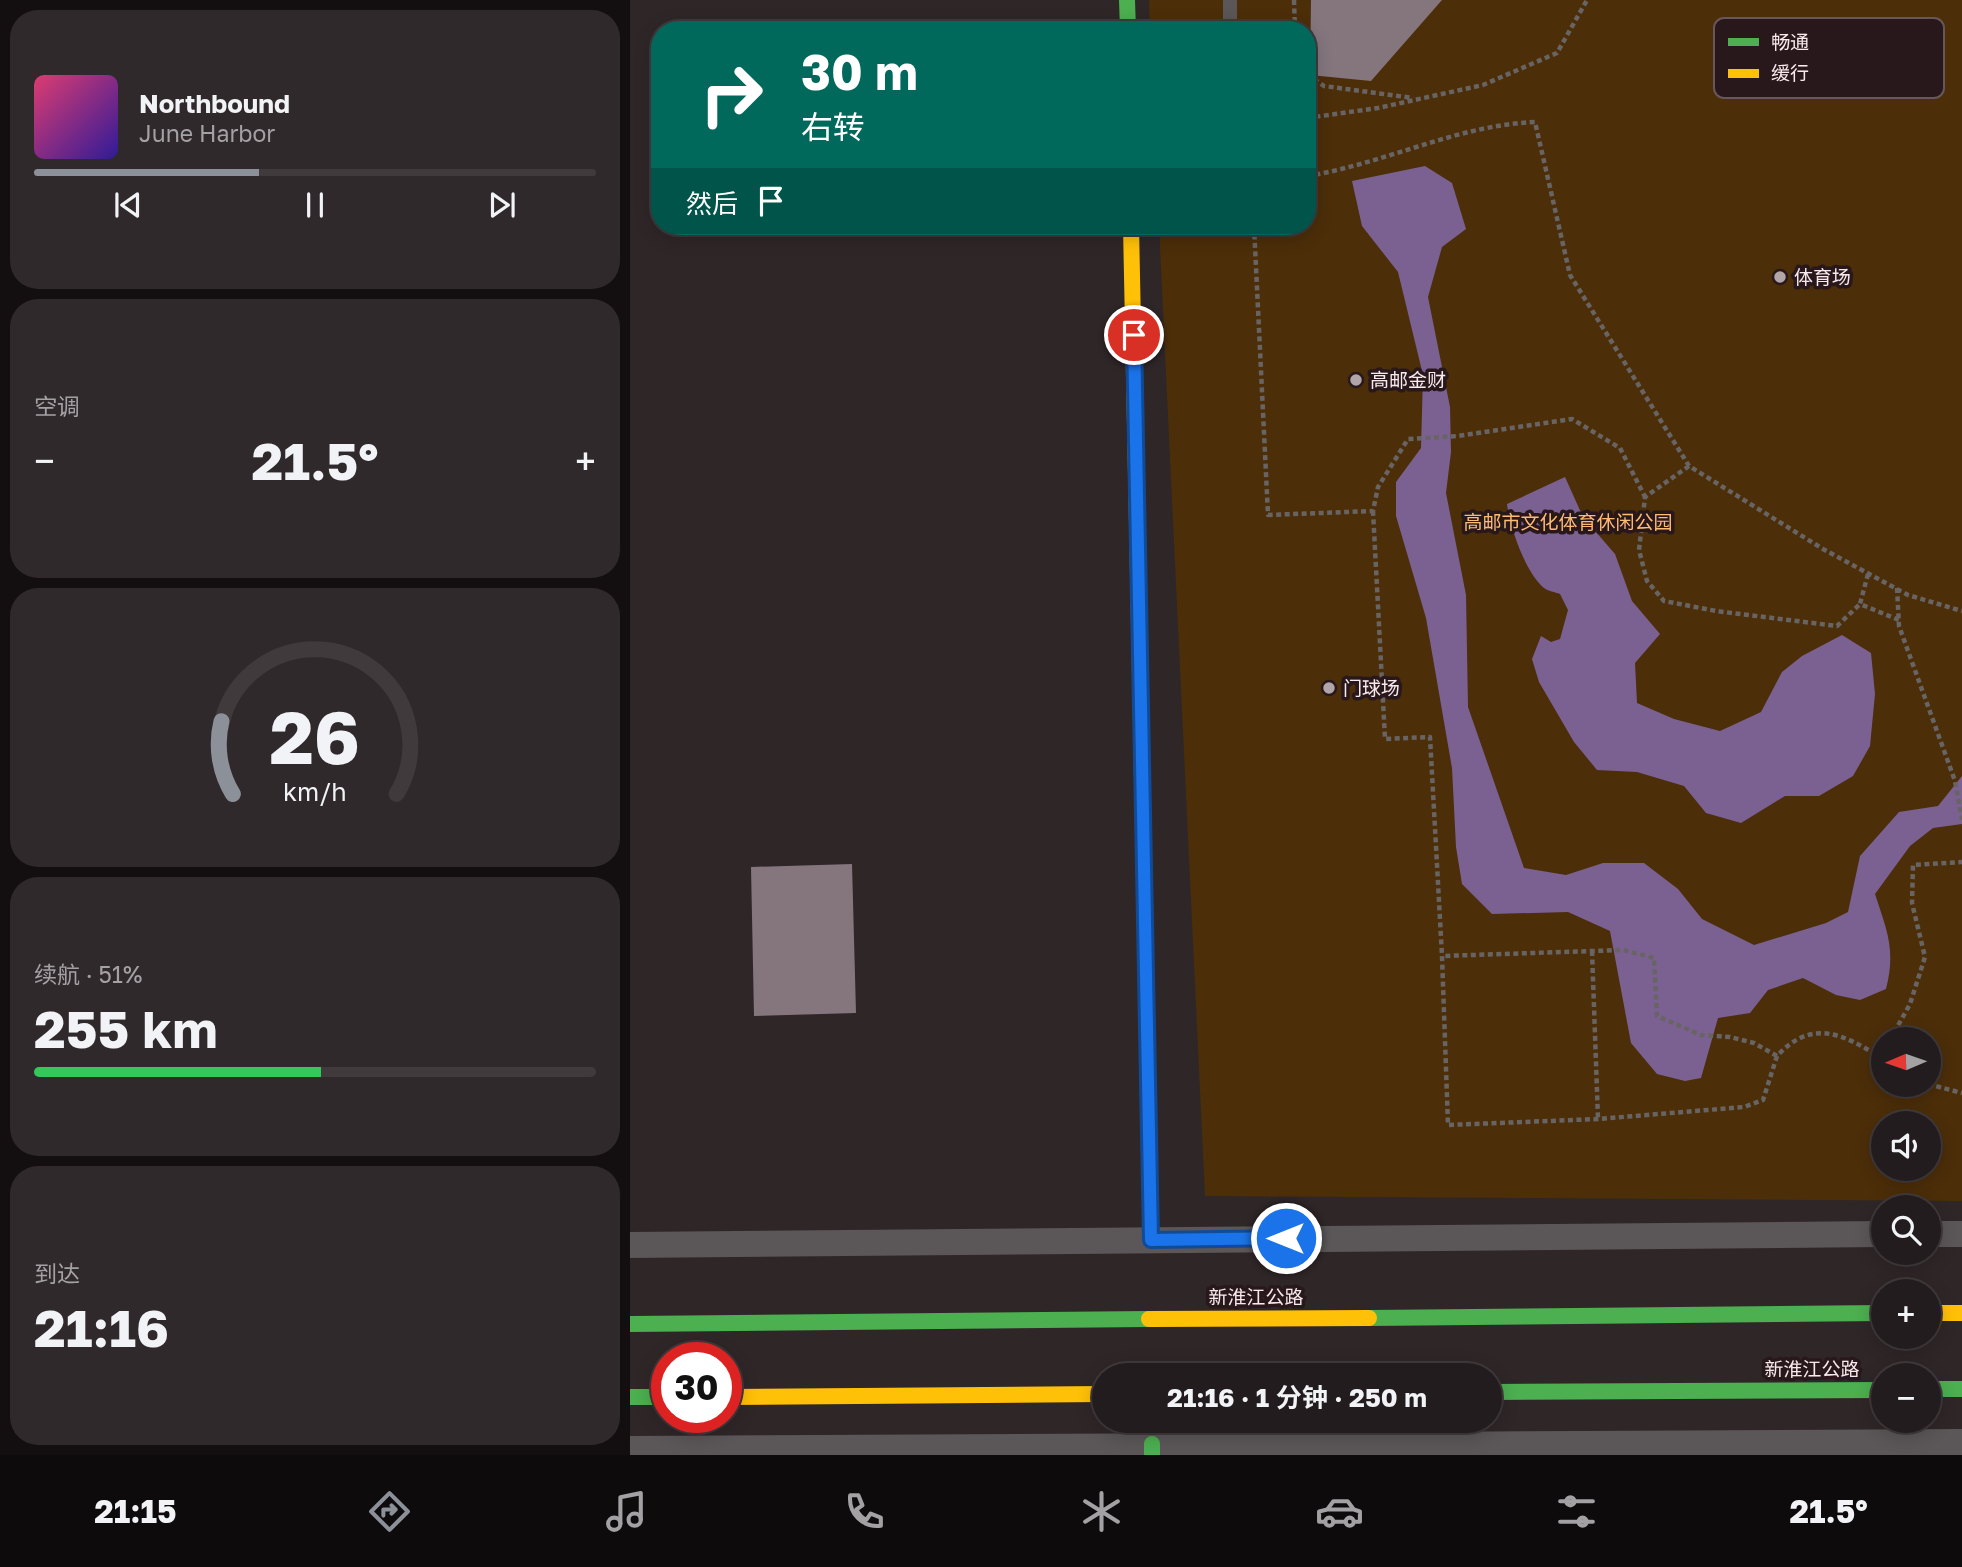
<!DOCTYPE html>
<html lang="zh">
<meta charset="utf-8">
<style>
:root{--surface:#231c1e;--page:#2f292b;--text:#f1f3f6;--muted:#a3a1a4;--line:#403a3c;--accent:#8c9099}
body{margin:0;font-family:"Golos Text","Noto Sans SC",sans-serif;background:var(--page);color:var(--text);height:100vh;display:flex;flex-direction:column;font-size:26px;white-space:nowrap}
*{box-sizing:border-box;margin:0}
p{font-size:23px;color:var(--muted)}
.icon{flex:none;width:38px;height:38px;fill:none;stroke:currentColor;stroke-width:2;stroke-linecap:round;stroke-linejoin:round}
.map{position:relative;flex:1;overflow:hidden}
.details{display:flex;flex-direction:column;gap:10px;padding:10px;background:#130f10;width:630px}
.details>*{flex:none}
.hud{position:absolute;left:21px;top:21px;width:665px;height:214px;border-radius:28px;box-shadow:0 4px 18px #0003,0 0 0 2px var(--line);background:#00695c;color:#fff;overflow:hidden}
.needle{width:46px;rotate:268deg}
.buttons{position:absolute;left:1241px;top:1027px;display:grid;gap:14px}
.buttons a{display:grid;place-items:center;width:70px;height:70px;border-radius:50%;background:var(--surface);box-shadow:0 4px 18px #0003,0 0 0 2px var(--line);font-size:35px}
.speed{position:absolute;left:21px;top:1342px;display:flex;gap:14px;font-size:35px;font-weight:700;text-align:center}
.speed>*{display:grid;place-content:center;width:91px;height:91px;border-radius:50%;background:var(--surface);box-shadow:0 4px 18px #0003,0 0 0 2px var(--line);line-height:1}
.speed .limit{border:10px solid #d22;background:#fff;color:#111}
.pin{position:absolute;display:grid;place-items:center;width:60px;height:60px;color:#fff;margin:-30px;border:4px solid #fff;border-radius:50%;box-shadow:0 2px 7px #0007}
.me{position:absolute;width:77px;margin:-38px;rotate:270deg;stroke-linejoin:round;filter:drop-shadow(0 0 5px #0008)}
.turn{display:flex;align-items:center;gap:24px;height:147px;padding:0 35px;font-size:32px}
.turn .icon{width:91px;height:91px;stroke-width:2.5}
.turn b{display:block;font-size:49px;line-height:60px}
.then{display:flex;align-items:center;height:66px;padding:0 35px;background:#0003;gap:14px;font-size:26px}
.big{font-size:52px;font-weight:700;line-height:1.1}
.details .tile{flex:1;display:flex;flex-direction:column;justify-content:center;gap:10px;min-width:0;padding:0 24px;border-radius:28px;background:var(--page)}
.details .dial{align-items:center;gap:0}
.dial svg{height:182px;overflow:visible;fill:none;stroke:var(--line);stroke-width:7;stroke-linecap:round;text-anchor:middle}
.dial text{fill:var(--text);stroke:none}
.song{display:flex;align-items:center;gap:21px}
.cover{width:84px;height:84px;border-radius:10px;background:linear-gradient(135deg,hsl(340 70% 55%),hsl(250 70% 35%))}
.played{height:7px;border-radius:4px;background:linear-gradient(90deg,var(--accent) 40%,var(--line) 40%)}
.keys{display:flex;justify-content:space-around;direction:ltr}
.heat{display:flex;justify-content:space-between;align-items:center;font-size:38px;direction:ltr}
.charge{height:10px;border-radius:5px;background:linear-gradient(90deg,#34c759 51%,var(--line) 0)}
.trip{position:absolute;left:462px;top:1363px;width:410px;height:70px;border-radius:35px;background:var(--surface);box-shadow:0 4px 18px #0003,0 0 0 2px var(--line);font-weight:700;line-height:70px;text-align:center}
.menu{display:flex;height:112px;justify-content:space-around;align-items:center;background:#0e0b0c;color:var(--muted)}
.menu .icon{width:49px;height:49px}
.menu .active{color:var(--accent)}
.menu b{font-size:32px;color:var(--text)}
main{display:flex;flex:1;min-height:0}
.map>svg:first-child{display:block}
</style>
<main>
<section class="details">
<div class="tile">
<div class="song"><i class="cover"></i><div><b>Northbound</b><p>June Harbor</p></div></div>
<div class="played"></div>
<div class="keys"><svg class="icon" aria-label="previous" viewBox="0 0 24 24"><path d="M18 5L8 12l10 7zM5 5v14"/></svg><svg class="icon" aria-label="pause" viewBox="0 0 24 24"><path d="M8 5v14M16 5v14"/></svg><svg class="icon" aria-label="next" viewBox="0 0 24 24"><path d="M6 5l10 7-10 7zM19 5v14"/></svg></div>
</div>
<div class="tile"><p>空调</p>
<div class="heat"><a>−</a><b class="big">21.5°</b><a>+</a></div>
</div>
<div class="tile dial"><svg viewBox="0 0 100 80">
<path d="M14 69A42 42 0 1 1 86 69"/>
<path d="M14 69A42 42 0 0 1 9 37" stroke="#8c9099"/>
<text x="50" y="56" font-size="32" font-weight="700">26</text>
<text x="50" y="72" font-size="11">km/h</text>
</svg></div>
<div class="tile"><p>续航 · 51%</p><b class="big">255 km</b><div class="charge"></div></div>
<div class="tile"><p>到达</p><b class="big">21:16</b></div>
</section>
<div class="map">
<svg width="1332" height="1455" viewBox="0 0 1332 1455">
<rect width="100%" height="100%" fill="#2f2628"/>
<path fill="#4c2e09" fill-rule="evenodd" d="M519,0H1332V1201L575,1196L529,226H677V30H520ZM1253,1040H1298V1085H1253ZM1253,1124H1298V1169H1253Z"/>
<path fill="#7b6192" d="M795,166L822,183L836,229L812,247L798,297L820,407L821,452L816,493L836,595L838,707L894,868L936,875L973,863H1014L1048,889L1072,919L1124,945L1196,923L1218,912L1230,856L1269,812L1308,806L1332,776V824L1303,828L1280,846L1245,894C1257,931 1266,950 1256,989L1230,1000L1206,995L1173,978L1138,990L1120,1013L1088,1018L1071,1078L1055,1081L1027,1074L1001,1043L980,931L938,912L862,914L832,884L826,847L822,768L796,618L766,516V482L791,448L793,375L768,272L732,226L722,181Z
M935,477L953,517L985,554L1002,601L1030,634L1005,663L1007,703L1044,719L1090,731L1131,712L1152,672L1172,656L1212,635L1241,653L1245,694L1240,746L1223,776L1189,796H1155L1111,823L1076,813L1054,786L1007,772L967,770L944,742L909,682L902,659L911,636L921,642L930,639L938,610L930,594C925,592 918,591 914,588C895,572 880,527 877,504Z"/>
<path fill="#85767e" d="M681,0H812L741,81L680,75Z
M222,864L226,1013L124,1016L121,867Z"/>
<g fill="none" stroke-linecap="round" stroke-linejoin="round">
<path stroke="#696464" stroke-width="4.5" stroke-dasharray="5 3.5" stroke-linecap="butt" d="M664,0L665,30
M677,74L694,86L783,98
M677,118L748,108L853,85L927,53L957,0
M677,176C754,164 827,125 905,122L940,275L1059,466L1193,549L1278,595L1332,611
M624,226L638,515L743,511L748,487L778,439L828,436L942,419L990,448L1015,497
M1059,466L1015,497L1009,550L1017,581L1034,601L1086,611L1207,626L1230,604
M743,511L755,739L800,737L812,956
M1238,574L1230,604L1269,620
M1267,588L1269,626L1325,781L1332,820
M962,951L968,1119
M1260,1040L1280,1004L1295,957L1282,903L1283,865L1332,862
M1253,1052L1250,1057L1253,1059
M1147,1056L1133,1100L1114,1107L968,1119L818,1125L812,956L993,950L1024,958L1027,1016L1071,1035L1100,1037L1124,1043L1147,1056C1182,1018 1213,1034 1250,1057
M1298,1084L1332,1093"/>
<path stroke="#5b5758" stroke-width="14" d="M600,0V30"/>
<path stroke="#5b5758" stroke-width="26" d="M1298,1234H1332
M0,1245L1253,1234
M0,1449L1332,1442"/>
<path stroke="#4caf50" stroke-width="16" d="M497,0L498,30
M510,673L521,1239
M739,1318L1253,1313
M0,1324L519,1319
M1298,1389H1332
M859,1392L1253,1390
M0,1397H37
M522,1444V1455"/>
<path stroke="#ffc107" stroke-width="16" d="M501,226L510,673
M1298,1313H1332
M519,1319L739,1318
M96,1397L474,1394"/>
</g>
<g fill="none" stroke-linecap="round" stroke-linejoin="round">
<defs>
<path id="route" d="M504,335L521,1240L656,1238"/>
</defs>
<use href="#route" stroke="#114b97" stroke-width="18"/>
<use href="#route" stroke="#1a73e8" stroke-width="12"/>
</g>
<g fill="#b1a5a7" stroke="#29181b" stroke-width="2.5">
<circle cx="1150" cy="277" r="7"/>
<circle cx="726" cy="380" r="7"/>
<circle cx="699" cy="688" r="7"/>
</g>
<g text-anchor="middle" stroke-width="7" stroke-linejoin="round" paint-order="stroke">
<g font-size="19" fill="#f7eaec" stroke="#29181b" text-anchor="start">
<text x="1164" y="284">体育场</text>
<text x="740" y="387">高邮金财</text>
<text x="713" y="695">门球场</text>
</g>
<g font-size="19" fill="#fdbb73" stroke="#29181b">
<text x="938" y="529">高邮市文化体育休闲公园</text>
</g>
<g font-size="19" fill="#f7eaec" stroke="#29181b">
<text x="626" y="1304">新淮江公路</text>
<text x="1182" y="1376">新淮江公路</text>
</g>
</g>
<rect x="1084" y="18" width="230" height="80" rx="10" fill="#29181b" stroke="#67575a" stroke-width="2"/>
<rect x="1098" y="38" width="31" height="8" fill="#4caf50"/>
<rect x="1098" y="69" width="31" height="9" fill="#ffc107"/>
<g font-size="19" fill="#f7eaec">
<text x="1141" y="49">畅通</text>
<text x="1141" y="80">缓行</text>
</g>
</svg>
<div class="buttons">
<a><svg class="needle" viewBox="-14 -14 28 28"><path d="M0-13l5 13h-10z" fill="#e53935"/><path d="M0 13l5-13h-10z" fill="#a3a1a4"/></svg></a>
<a><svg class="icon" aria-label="sound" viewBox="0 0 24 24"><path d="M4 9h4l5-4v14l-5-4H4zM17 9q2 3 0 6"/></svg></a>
<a><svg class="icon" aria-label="search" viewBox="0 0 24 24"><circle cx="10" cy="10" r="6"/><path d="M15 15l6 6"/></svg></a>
<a>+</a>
<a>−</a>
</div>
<div class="speed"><div class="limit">30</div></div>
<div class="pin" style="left:504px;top:335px;background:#d93025"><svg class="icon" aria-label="arrive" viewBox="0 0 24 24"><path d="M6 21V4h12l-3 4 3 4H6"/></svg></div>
<svg class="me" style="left:656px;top:1238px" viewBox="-20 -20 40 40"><circle r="17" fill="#1a73e8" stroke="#fff" stroke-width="3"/><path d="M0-11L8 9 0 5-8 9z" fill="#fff"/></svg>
<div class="trip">21:16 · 1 分钟 · 250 m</div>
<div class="hud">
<div class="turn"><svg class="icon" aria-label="right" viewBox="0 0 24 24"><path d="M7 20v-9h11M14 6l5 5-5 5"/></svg><div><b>30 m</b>右转</div></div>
<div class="then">然后<svg class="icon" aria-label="arrive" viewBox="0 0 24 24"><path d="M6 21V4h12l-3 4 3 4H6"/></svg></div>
</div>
</div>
</main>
<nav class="menu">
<b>21:15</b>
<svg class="icon active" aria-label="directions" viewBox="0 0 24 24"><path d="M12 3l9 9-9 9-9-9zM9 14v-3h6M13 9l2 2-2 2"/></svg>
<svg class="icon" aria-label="music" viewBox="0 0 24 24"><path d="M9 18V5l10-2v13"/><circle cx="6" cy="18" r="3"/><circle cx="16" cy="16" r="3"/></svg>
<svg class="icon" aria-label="phone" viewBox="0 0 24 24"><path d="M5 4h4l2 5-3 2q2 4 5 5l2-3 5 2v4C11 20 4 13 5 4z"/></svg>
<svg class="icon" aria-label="climate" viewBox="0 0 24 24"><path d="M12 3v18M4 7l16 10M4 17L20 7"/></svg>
<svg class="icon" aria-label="car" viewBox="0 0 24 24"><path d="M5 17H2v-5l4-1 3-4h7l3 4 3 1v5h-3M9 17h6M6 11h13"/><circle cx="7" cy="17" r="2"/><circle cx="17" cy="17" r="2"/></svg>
<svg class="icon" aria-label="filters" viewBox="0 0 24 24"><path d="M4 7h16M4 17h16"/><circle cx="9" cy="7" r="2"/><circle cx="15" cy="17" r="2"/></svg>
<b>21.5°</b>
</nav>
